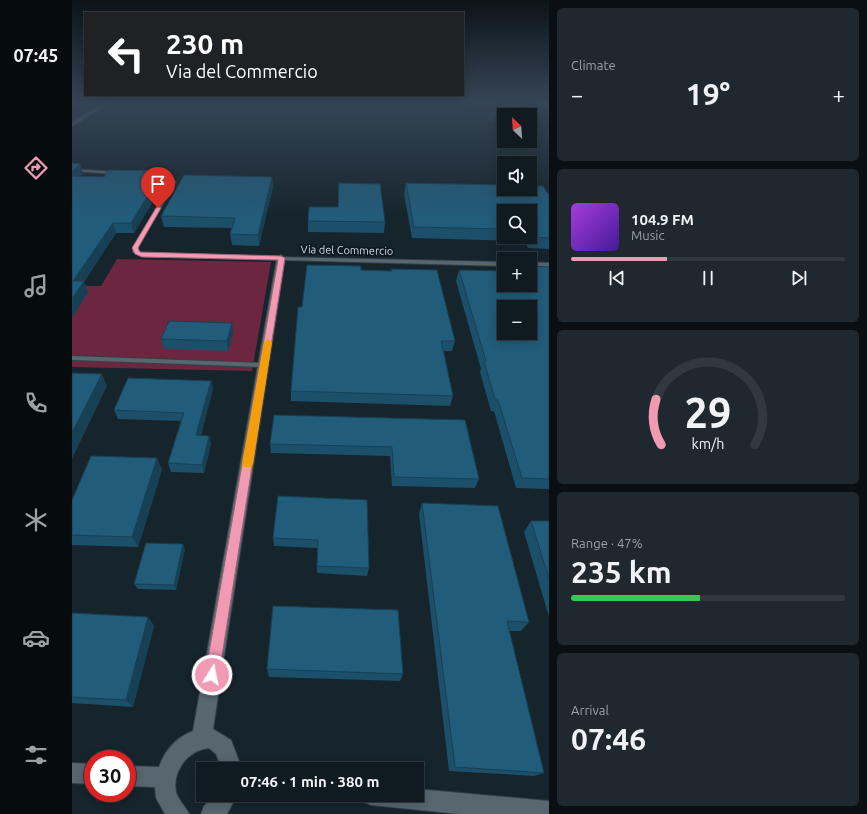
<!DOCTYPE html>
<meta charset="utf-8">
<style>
:root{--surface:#101b21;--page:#1e282e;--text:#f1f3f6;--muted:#9ca1a5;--line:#30393f;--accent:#f19ab3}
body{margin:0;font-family:Ubuntu,sans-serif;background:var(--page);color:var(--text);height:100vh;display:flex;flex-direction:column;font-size:15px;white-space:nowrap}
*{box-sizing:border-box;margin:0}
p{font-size:13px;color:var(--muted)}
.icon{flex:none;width:22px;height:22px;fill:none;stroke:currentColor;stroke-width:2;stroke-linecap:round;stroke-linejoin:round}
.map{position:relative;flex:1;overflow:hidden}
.drawer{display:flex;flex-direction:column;gap:8px;padding:8px;background:#090f12;width:318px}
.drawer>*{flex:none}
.top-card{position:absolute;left:12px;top:12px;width:380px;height:84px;border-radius:0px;box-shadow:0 2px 10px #0003,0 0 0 1px var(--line);background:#202124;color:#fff;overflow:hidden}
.needle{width:26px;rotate:335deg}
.buttons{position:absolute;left:425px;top:108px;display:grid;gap:8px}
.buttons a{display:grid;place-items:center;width:40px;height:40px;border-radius:0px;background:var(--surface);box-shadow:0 2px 10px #0003,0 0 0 1px var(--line);font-size:20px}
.speed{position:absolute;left:12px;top:750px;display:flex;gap:8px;font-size:20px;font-weight:700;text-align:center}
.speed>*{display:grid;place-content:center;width:52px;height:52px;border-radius:50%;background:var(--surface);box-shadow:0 2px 10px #0003,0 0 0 1px var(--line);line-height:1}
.speed .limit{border:6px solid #d22;background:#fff;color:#111}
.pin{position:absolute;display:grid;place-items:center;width:34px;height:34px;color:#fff;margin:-41px -17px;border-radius:50% 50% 50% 0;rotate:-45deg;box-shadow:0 0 4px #0007}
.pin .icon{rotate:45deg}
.me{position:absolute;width:44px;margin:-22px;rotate:10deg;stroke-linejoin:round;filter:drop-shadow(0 0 3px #0008)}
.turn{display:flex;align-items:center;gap:14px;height:84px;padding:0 16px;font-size:18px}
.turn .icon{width:52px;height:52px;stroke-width:2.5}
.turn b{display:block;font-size:28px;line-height:34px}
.big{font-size:30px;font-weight:600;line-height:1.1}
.drawer .tile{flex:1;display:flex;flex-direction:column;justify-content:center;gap:6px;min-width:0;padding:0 14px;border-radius:6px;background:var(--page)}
.drawer .dial{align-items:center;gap:0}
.dial svg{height:104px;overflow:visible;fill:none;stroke:var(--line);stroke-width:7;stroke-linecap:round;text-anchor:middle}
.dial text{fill:var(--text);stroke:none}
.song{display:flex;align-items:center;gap:12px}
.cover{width:48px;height:48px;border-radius:6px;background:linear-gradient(135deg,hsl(280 70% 55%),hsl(260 70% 35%))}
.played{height:4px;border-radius:2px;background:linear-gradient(90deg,var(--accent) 35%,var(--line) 35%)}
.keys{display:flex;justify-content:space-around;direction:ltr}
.heat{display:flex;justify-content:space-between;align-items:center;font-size:22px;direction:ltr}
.charge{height:6px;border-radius:3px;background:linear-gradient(90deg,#34c759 47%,var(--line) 0)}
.trip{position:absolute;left:124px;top:762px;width:228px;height:40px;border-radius:0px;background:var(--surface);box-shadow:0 2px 10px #0003,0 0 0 1px var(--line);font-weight:600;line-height:40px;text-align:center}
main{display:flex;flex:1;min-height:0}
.menu{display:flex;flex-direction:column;width:72px;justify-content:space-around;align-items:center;background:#060b0d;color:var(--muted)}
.menu .icon{width:28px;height:28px}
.menu .current{color:var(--accent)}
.menu b{font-size:18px;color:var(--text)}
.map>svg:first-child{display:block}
</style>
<main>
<nav class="menu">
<b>07:45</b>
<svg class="icon current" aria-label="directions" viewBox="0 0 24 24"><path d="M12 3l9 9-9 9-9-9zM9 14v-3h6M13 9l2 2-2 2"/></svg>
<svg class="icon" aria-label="music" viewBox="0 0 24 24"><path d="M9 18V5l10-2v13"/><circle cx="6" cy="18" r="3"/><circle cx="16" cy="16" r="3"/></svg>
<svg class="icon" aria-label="phone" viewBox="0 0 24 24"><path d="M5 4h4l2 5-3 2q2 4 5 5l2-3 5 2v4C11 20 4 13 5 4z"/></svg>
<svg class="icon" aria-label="climate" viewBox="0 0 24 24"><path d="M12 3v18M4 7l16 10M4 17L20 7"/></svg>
<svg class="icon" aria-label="car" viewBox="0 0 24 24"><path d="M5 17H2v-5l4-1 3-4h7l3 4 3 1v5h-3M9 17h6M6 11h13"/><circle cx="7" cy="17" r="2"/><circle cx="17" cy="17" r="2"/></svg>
<svg class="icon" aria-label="filters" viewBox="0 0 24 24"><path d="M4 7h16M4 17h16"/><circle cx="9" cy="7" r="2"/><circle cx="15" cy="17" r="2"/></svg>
</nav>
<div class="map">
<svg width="477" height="814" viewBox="0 0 477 814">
<rect width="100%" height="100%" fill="#16242c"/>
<path fill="#6d263f" d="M45,259L199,262L180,371L0,367V286H29Z"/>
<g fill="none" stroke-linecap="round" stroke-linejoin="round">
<defs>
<path id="lane" d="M0,169L44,172L46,173L44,174L0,171Z
M84,175L100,177L104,182L65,248V250L71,254L432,262V266L68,256L61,252V248L100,182L98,179L83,177V175Z
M458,262L477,263V267L458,266Z
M0,356L192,363L195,365L192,367L0,360Z"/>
<path id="street" d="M31,103H37L0,126V122Z
M209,255L213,258L141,729L159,740L170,769H150L144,754L137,748C116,750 100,771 104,792C106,800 114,807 117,814H93L84,798L83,787L55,786V766L87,767C93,750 105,737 121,731L205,258Z
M0,763L21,764V784L0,783Z
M345,789L477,801V814H387L299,805L292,802L289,795H345Z
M143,795H165L155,814H129L132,806Z"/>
<path id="secondary" d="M474,103H477V106Z"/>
</defs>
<use href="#lane" stroke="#353f45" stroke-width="2"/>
<use href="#street" stroke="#353f45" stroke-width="2"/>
<use href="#secondary" stroke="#353f45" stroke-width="2"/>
<use href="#lane" fill="#57666f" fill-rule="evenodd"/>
<use href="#street" fill="#57666f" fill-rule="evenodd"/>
<use href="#secondary" fill="#57666f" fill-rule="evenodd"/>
</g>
<path fill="#1c4f69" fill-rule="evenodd" d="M433,103H469L418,122L416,120L417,115Z
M0,163L11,173L8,176L93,181L62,233H44L12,282L16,292L0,318Z
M200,177L201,187L187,246L160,245L158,234L160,228L92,227L89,216Z
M334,183L477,195V249L456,248L452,241L340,238L332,194ZM432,211H458V237H432Z
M236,221L313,222L312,233L236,232Z
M477,267V489L444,488L422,411H419L408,372L409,369L384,281L387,270L432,285Z
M319,269L383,341L380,351H372L381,396L378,406L219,401V391L230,307L289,270L319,271Z
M161,332L156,351L92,349L89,339Z
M139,381L141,389L129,435L137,436L139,444L132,473L99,472L96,463L109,421L46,419L42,410Z
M393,420L407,479L403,488L320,486L318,456L199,453L198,444Z
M85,458L90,470L66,547L0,545V500Z
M206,496L297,568L295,576L245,573V548L202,546L201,538Z
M350,503L457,622L449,631H437L472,773L462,776L377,771L347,514Z
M459,521H477V617L452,532Z
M113,549L104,590L66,589L62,584Z
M0,613L76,617L82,626L61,707L0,703Z
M195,669L331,674L328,681L197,677Z"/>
<path fill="#174055" d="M458,103H469L437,115H432V117L418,122L419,118Z
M8,164L11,173L0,186V172Z
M91,171L93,181L62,233L59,223Z
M200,177L201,187L187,246L186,235Z
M41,223L44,233L12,282L16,292L0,318L1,281Z
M160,323L161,332L156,351L155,341Z
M30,374L35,386L0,459V433Z
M139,381L141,389L126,444L124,435Z
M137,436L139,444L132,473L130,465Z
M85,458L90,470L66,547L60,537Z
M111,544L113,549L104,590L102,585Z
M76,617L82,626L61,707L54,700Z"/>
<path fill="#215c7a" stroke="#174055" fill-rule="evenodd" d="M433,103H458L419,118L417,115Z
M0,163L8,164L0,172Z
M37,170L91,171L59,223H41L1,281H12L0,299V176L32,177Z
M112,175L200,177L186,235L158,234L163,218L89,216Z
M267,183L308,184L313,222L236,221L237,207H266Z
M334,183L432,185V189H458V186H471L477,195V238L460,237L458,234V211H432V229L342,227Z
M235,265L289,266V270L320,271L319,269L365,270L383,341H369L381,396L219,391L226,307H230Z
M458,266L477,267V479L450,478L426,400H423L412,361H414L387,270L432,271V285H458ZM432,307H458V333H432Z
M97,321L160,323L155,341L89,339Z
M0,373L30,374L0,433Z
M56,378L139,381L124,435L137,436L130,465L96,463L112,413L42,410Z
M202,415L393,420L407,479L322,477L320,447L198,444Z
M19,456L85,458L60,537L0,535V500Z
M206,496L295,500L297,568L245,566L246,540L201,538Z
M350,503L426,506L457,622L435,621L472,773L383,767Z
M459,521H477V579Z
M74,543L111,544L102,585L62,584Z
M201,606L326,610L331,674L195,669Z
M0,613L76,617L54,700L0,697Z"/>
<linearGradient id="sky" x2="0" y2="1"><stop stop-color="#0c1418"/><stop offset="0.47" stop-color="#364556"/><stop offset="1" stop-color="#364556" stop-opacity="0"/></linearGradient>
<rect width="477" height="217" fill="url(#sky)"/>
<path fill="#f19ab3" stroke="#9d6474" d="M86,206L89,208L66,248L68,252L209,256L213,258L147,675L145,680L140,682L135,680L133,675L206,260L70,257L63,254L60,248L84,208Z"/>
<path fill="#f59e0b" d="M196,339L200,342L181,464L179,467H172L170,464L192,342Z"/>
<g text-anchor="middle" stroke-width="4" stroke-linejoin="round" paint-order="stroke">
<g font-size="11" fill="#d4dde2" stroke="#0d1a22">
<text transform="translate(275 250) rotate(1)" y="4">Via del Commercio</text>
</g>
</g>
</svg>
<div class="buttons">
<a><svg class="needle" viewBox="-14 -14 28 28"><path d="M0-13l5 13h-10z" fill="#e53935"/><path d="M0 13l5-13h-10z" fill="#9ca1a5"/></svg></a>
<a><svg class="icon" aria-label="sound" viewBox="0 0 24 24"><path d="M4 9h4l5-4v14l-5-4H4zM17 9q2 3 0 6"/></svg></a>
<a><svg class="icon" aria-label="search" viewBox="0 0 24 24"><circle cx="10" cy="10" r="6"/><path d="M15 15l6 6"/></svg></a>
<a>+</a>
<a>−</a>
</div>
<div class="speed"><div class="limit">30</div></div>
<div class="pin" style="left:86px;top:208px;background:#d93025"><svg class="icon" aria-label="arrive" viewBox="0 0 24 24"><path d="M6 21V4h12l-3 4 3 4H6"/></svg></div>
<svg class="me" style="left:140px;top:675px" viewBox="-20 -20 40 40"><circle r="17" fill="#f19ab3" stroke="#fff" stroke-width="3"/><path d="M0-11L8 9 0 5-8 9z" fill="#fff"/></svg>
<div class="trip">07:46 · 1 min · 380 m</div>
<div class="top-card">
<div class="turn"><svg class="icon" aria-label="left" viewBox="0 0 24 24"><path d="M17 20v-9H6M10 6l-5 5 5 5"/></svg><div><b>230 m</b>Via del Commercio</div></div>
</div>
</div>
<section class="drawer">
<div class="tile"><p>Climate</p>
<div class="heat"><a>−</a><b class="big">19°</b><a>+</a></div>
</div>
<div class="tile">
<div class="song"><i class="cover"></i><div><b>104.9 FM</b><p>Music</p></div></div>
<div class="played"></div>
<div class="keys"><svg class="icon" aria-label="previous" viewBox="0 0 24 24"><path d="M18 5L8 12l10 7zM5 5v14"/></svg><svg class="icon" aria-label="pause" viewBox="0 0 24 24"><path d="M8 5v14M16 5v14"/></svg><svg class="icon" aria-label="next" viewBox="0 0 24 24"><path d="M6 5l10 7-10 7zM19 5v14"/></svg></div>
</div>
<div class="tile dial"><svg viewBox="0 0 100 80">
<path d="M14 69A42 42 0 1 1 86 69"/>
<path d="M14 69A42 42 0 0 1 10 34" stroke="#f19ab3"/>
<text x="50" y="56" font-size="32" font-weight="700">29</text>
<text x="50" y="72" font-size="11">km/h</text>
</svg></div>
<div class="tile"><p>Range · 47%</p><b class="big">235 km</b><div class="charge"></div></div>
<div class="tile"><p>Arrival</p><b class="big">07:46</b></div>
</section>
</main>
